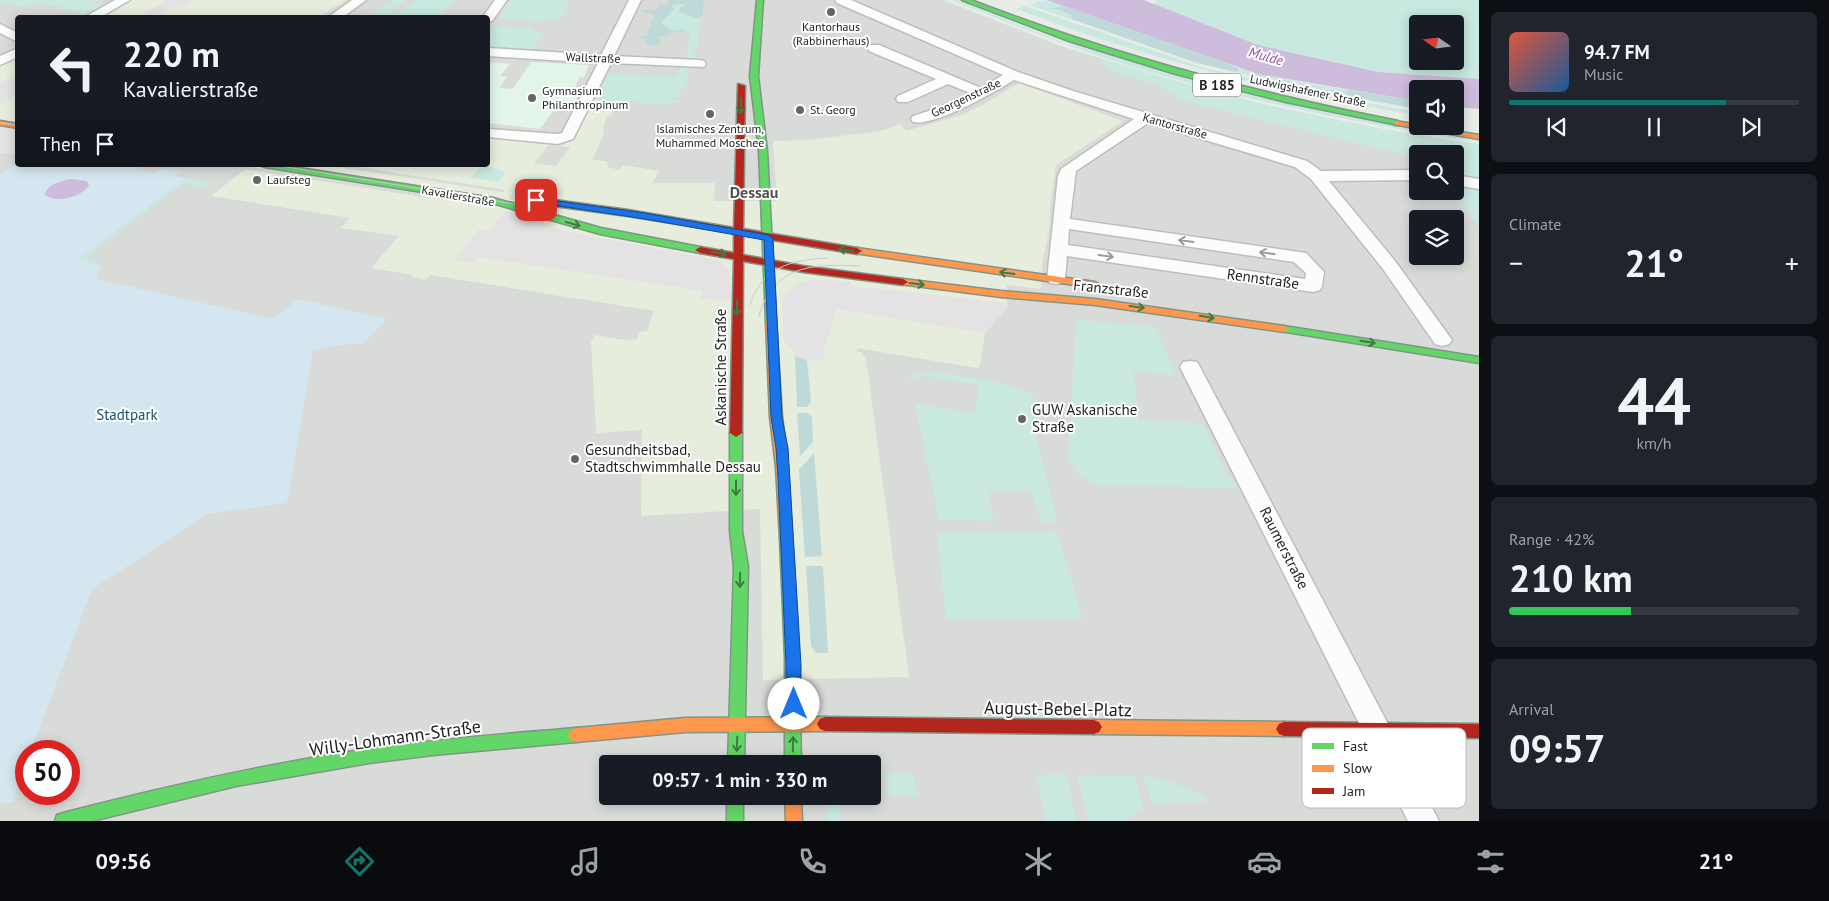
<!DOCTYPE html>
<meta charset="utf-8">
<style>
:root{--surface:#171b24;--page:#20242c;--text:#f1f3f6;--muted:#9ea1a6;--line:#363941;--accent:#0f766e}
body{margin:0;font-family:"PT Sans",sans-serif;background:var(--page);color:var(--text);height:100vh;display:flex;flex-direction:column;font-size:19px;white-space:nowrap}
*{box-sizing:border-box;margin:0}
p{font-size:16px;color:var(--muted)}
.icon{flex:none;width:28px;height:28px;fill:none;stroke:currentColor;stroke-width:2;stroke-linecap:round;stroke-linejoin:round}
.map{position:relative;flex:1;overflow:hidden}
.sheet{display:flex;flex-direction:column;gap:12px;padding:12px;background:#0d0f14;width:350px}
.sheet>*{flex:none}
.top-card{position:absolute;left:15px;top:15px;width:475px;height:152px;border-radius:5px;box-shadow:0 2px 12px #0003;background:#171b24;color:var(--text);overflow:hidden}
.needle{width:32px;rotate:284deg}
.controls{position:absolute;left:1409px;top:15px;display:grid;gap:10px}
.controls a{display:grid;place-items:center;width:55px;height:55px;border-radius:5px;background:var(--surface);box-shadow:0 2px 12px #0003;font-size:25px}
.speed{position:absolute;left:15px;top:740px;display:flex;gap:10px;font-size:25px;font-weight:700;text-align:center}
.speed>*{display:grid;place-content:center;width:65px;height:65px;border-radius:50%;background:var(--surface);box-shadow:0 2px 12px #0003;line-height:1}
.speed .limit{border:8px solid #d22;background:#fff;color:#111}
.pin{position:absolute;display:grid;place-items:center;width:42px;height:42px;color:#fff;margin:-21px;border-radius:10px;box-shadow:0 2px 8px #0006}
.me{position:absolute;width:55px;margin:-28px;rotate:0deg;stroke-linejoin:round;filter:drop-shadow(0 0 4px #0008)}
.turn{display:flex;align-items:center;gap:18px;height:105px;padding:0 25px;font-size:22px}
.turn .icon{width:65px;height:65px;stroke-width:2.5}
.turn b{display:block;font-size:35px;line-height:42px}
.then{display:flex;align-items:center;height:48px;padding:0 25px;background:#0003;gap:10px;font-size:19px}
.big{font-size:38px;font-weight:800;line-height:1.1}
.sheet .tile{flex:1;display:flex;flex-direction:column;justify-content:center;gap:8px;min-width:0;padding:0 18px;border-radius:8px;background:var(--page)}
.sheet .dial{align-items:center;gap:0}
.dial b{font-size:65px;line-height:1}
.song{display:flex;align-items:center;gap:15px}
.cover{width:60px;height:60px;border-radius:8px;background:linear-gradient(135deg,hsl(10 70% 55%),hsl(210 70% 35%))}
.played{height:5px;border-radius:2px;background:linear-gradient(90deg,var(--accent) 75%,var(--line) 75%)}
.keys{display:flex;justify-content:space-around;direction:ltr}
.heat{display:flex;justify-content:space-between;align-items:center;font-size:28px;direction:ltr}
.charge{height:8px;border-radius:4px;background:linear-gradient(90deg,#34c759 42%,var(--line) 0)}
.trip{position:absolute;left:599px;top:755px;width:282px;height:50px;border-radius:5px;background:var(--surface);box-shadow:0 2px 12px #0003;font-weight:800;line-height:50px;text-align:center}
.dock{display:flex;height:80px;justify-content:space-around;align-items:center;background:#090b0e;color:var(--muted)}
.dock .icon{width:35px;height:35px}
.dock .on{color:var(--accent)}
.dock b{font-size:22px;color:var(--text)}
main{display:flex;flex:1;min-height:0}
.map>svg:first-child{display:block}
</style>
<main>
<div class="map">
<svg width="1479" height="821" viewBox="0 0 1479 821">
<rect width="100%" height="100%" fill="#e7ece7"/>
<path fill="#d8dbd8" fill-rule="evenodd" d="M0,0H943L1058,45L1147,73L1244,101L1415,136L1479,146V821H0ZM18,18H488V165H18ZM1418,154H1455V191H1418ZM1418,219H1455V256H1418ZM26,751H69V794H26ZM608,764H872V796H608Z"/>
<path fill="#e6eddd" d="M125,0H346L319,17L91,18Z
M17,55V124L0,122V63Z
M1019,83L1123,121L1056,165L1050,206L1049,230L1042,266L1041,289L1007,285V308L985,333L980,365L977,368L857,348V352H862L865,357L868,373L909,677L763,680L760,509L641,516L642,430L596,433L591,341L595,335L625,340L637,339L639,332L647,331L654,311L430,275L426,280L412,277L413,275L371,268L399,236L341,228L350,218L211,196L251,165H488V133L558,139L587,99L616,102L611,116H608L605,122L603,131L605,132L593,159L659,171L652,183H715L714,201H777L773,141L808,140L865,133L885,130L901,124L906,131L962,115L984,104Z"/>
<path fill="#e3f5e8" d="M488,62L510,64L500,76L507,77L499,88L513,89L531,62L589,65L584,77H580L573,90L579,93L573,105L558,104L540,129L488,123Z"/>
<path fill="#c8e8e0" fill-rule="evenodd" d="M0,0H99L92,4L106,6L89,15L42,3L29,8L3,2L0,3Z
M393,0H406L388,13L397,14L417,0H453L440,17L369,16Z
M511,0H570L563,10L571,11C567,18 554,19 547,19L545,22L498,19Z
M952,0H957L1067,44L1479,142C1374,126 1269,105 1167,77C1093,56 1022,29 952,0Z
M1048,0L1062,5L1063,7H1055L1054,10L1071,14L1070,19L1030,5L1035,4L1036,2Z
M1157,0H1479V79L1378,72L1258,45L1154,4ZM1418,24H1455V61H1418Z
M687,3L679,12L699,18L702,16L701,21L695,24L700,28L697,48L692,49L696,53L694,59H686L690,34L686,31C676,31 666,32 662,21L674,9L672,7L673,5Z
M1025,6L1204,68L1314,93L1417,112V115C1280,93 1147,59 1017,9Z
M493,26L534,28L532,31L544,34L531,51L488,48V35Z
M1104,59C1229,99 1349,127 1479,144V227L1472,218L1455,187V154H1418L1417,158L1185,101L1155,84L1104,68L1108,66L1100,63Z
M682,64L687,66V85L682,88L680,97H671L669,100L678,101L667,105L630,102L626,109L614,108L616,102L596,100L608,73L676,77Z
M1238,68L1293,81L1349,90L1345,93L1346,96L1235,72L1239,71Z
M484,165L506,172L498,182L470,177Z
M174,176L213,183L208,187L182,184L85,258L98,261L94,264L101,266L76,261L126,224Z
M1076,319L1155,327L1176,376L1134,370L1138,420L1202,423L1225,471L1236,485L1234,488L1095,485L1079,475L1068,458Z
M927,371C947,374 1020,383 1032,395C1039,403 1040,418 1042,428L1034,429L1058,522H1041L1031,490L988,492L994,521L939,520L915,403L975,413L921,375L920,379L907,377L913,373Z
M1057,531L1083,619L946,620L937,532Z
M886,774H914L917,795H888Z
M1067,774L1076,821H1046L1036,775Z
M1077,775L1135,776L1143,807L1125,821H1089Z
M1144,776L1174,783L1205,795L1207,802H1166L1152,804Z
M833,796H839L841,821H827V815Z"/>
<path fill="#bed9d7" d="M669,0H704L702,16L696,18L679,12L680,8L687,3L673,5L672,7L674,9L662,21L664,26L672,31L682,29L688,32H672L670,35L658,37L657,38L661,40L658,45H645L646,40L639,36H646L655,14L642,12L643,10H657L659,4L667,5Z
M1062,5L1223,62L1238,68L1239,71L1235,72L1194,62L1071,19V14L1051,8L1062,7Z
M1349,90L1417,101V109L1346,96L1345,93Z
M795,356L807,360L811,402L807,407H797Z
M797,413H808L812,417L813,442L800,456Z
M814,453L822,556L805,557L799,470Z
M806,566H823L828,653H816L811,646Z"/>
<path fill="#d4e6ef" d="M17,164L142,165L136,170L155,173L161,169L179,172L175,176L186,178L77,260L101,266L96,279L274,319L298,299L387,319L364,343L333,346L313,351L287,503L208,514L92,589L31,751H26V764L13,801L0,804V175Z"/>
<path fill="#d9dbd9" d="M453,0H481L468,17H440Z
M1089,59L1108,66L1070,87L1047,79Z
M661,120L678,121L675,147L661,158L650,161L648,169L623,165L619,170L608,167L607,161L592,160L605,132L655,134Z
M549,145L570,147L556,166L534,163Z
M231,165H236L464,200L462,203L229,167Z
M325,165H346L505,190L503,192Z
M1335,167H1367L1374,173H1390L1400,183L1350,184Z
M1241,184L1261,186L1271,214L1280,215L1287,244L1245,239L1242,215H1252L1243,199Z
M1397,257L1479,259V329L1452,323L1447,319Z
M1315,259L1326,261L1336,291L1325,289Z
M921,375L979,385L975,414L915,403Z
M971,780L999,781L1004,805L1030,806L1033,821H841L839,796L957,795L962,793Z"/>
<path fill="#e5e2e3" d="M168,0H194L181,7L176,6L154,17H136Z
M13,76H17V95L0,104V83Z
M0,125L17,128V155L0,153Z
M506,210L556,228L578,234L719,260L730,273L731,301L700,298L703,291L478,257L474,263L455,260L479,229L489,231Z
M825,280L851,282V285L868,289L874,288L1006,303L1007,308L985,333L837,309L824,349V360H807L795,356L794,350L784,343L782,303L784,296L794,286L806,281Z"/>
<path fill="#cebcdc" d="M1047,0H1144L1258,45L1378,72L1479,79V109L1455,107V89H1418L1417,101L1258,74Z
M71,179L87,181L89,186C80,197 58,204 45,195C47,184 61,181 71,179Z"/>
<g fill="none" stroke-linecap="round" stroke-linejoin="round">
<defs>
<path id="street" d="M115,0H130L99,18H83Z
M352,0H366L342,18H327Z
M495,0H507L492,21L488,22V18H482Z
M629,0H641L614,56L699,60L704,61L706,64L704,67L611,63L573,139L558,144L488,137V129L557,134L562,133L598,63L488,56V48L601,55Z
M835,0H851L1018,72L1073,91L1307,161L1321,171L1418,170V180L1329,181L1395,261L1452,340L1449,344L1442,346L1435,344L1383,269L1311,179L1295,167L1148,123L1076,171L1070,219L1306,253L1324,272L1322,286L1320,290L1313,292L1067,256L1065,279L1062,283L1056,284L1050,283L1047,279L1058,176L1061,169L1134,119L1014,80C995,92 934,127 913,122L911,119L913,116L938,108L970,93L948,84L908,102H898L896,99L898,96L936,79L869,51L868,48L869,45H879L981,88L1003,75L837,3ZM1069,229L1294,262L1306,273L1305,279L1068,245Z
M0,24L18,33V42L0,33Z
M18,48V57L0,65V56Z
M1455,175L1479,179V189L1455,185Z
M1190,361L1197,362L1200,367L1439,821H1408L1180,367L1183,362Z"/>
<path id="fast" d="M757,0H763L758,76L767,151L776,321L771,324L766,321L759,151L750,76Z
M962,0H971C1111,54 1251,92 1398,121L1402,123L1398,125L1286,102L1176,74L1069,41Z
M260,165H280L493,198L601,228L700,247L705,250L700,253L600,234L492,203L264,167Z
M1284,326L1479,357V363L1280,331L1279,329Z
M736,429L742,433V531L748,567L744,764H728L734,567L730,531V433Z
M786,533L791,535L792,538L799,657L801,764H785V657L780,538L781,535Z
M576,728L581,730L584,735L581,740L576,742L433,755L369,763L236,786L92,821H55L57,815L63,813C164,787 265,764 368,749C437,739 507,734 576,728Z
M727,796H743V821H727Z"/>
<path id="slow" d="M0,121L18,124V128L0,125Z
M1395,121L1479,135V139L1398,125H1395Z
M857,248L1095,282L1100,285L1095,288L854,253V249Z
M903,279L1001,291L1095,299L1284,326L1289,329L1284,332L1095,305L1001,297L900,284L898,282L900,280Z
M771,318L776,321L782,417L788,467L792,538L791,541L786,543L781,541L780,538L776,467L770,417L766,321Z
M825,717L830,719L833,724L830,729L825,731L685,732L576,742L571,740L568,735L571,730L576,728L685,718Z
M1094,720L1284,722L1289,724L1292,729L1289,734L1284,736L1094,734L1089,732L1086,727L1089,722Z
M785,796H801L802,821H786Z"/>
<path id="jam" d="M738,84L745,86L743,229L857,248L862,251L857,254L743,235V255L803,266L903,279L908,282L903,285L803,272L743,261L742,433L736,437L730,433L734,259L700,253L695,250L700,247L734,253V233L628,216L539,204L535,201L539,198L628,210L734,228Z
M825,717L1094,720L1099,722L1102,727L1099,732L1094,734L825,731L820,729L817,724L820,719Z
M1284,722L1479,724V738L1284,736L1279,734L1276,729L1279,724Z"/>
</defs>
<use href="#street" stroke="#bcbebc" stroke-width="3"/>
<use href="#fast" stroke="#809588" stroke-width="3"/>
<use href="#slow" stroke="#809588" stroke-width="3"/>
<use href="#jam" stroke="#809588" stroke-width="3"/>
<use href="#street" fill="#fbfcfb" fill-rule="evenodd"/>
<use href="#fast" fill="#63d668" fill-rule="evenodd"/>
<use href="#slow" fill="#ff974d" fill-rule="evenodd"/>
<use href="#jam" fill="#b3261e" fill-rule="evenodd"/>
<path stroke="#c9cac9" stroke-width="1" d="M0,123L18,125
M274,165L527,206
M750,305C762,267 791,260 827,258
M759,316C774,264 813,264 860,266"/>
</g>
<defs><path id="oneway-shaft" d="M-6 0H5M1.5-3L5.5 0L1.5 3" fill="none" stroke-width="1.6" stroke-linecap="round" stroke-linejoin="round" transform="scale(1.25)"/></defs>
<g stroke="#407a43">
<use href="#oneway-shaft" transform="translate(741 106) rotate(90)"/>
<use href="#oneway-shaft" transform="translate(573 224) rotate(15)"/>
<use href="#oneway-shaft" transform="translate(846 250) rotate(-171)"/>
<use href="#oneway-shaft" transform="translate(719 253) rotate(10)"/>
<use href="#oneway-shaft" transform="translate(1007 273) rotate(-172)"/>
<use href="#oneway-shaft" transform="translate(917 284) rotate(7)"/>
<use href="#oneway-shaft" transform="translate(1137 307) rotate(8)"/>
<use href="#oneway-shaft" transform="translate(737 308) rotate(90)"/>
<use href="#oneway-shaft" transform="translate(1207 317) rotate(9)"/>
<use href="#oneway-shaft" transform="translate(1368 342) rotate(9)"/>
<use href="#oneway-shaft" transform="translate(736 488) rotate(90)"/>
<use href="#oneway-shaft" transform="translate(740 580) rotate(91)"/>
<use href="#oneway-shaft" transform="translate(737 744) rotate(92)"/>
<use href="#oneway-shaft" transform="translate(793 744) rotate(-89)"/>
</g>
<g stroke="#989898">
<use href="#oneway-shaft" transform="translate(1186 241) rotate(-172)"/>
<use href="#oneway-shaft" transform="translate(1267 253) rotate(-172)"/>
<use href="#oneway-shaft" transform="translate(1106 256) rotate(8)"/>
</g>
<path fill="#1a73e8" stroke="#114b97" d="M536,198L645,213L768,235L773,238L782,417L788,448L801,665V704L799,709L794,711L788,709L786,704V665L778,479L776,448L771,417L764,240L645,219L533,202L532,200Z"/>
<g fill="#646664" stroke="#fff" stroke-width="2">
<circle cx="831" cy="12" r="5"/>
<circle cx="532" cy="98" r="5"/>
<circle cx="800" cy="110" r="5"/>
<circle cx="710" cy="114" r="5"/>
<circle cx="257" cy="180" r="5"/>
<circle cx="1022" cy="419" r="5"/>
<circle cx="575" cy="459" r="5"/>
</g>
<g text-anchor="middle" stroke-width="4" stroke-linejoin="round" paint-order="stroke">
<g font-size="12" fill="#1e1e1e" stroke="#fff" text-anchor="start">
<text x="831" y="31" text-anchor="middle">Kantorhaus<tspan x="831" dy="14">(Rabbinerhaus)</tspan></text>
<text x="542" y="95">Gymnasium<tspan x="542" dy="14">Philanthropinum</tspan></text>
<text x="810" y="114">St. Georg</text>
<text x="710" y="133" text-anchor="middle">Islamisches Zentrum,<tspan x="710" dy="14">Muhammed Moschee</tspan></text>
<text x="267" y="184">Laufsteg</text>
</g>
<g font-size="12" fill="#1e1e1e" stroke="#fff">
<text transform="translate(593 58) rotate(2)" y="4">Wallstraße</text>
<text transform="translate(1308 91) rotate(12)" y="4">Ludwigshafener Straße</text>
<text transform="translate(966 98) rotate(-25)" y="4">Georgenstraße</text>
<text transform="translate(1175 126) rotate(16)" y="4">Kantorstraße</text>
<text transform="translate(458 196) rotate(10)" y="4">Kavalierstraße</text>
</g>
<g font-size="14" font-style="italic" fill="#9752a6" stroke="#fff">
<text transform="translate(1266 56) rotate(16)" y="5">Mulde</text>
</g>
<rect fill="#fff" stroke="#626262" stroke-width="1" x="1193" y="73.5" width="48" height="23" rx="4"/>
<g font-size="14" font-weight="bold" fill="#1e1e1e">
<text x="1217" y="90">B 185</text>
</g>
<g font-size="15" fill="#1e1e1e" stroke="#fff">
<text transform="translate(1263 279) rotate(8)" y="5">Rennstraße</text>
<text transform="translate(1111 289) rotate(6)" y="5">Franzstraße</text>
<text transform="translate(721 367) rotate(-90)" y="5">Askanische Straße</text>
<text transform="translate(1284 548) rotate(63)" y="5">Raumerstraße</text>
</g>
<g font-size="15" fill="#1e1e1e" stroke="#fff" text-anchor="start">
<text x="1032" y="415">GUW Askanische<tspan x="1032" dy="17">Straße</tspan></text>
<text x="585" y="455">Gesundheitsbad,<tspan x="585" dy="17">Stadtschwimmhalle Dessau</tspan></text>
</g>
<g font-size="15" fill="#144d73" stroke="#fff">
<text x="127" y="420">Stadtpark</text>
</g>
<g font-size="16" font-weight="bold" fill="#515151" stroke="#fff">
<text x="754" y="198">Dessau</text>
</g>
<g font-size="18" fill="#1e1e1e" stroke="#fff">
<text transform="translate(1058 709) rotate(1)" y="6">August-Bebel-Platz</text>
<text transform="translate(395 738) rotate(-8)" y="6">Willy-Lohmann-Straße</text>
</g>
</g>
<rect x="1302" y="728" width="164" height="80" rx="8" fill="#fff" stroke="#bcbcbc" stroke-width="1"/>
<rect x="1312" y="743" width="22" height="6" fill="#63d668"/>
<rect x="1312" y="765" width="22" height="7" fill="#ff974d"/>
<rect x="1312" y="788" width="22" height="6" fill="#b3261e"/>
<g font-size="14" fill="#1e1e1e">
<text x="1343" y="751">Fast</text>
<text x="1343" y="773">Slow</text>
<text x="1343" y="796">Jam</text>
</g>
</svg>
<div class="controls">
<a><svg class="needle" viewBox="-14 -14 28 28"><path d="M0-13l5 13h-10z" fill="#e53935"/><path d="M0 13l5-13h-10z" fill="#9ea1a6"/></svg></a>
<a><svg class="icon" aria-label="sound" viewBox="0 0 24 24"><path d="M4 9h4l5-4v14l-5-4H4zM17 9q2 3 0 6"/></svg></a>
<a><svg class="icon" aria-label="search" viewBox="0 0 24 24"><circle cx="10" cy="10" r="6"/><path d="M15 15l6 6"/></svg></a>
<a><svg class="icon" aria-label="layers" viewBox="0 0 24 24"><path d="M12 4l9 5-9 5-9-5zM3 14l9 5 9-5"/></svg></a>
</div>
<div class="speed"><div class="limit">50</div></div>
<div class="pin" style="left:536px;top:200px;background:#d93025"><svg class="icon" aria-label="arrive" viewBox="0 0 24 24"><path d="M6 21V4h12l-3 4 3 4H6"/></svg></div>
<svg class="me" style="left:794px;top:704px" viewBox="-20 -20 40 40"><circle r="19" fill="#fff"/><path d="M0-13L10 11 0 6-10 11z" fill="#1a73e8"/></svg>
<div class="trip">09:57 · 1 min · 330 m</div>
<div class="top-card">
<div class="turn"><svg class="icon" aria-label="left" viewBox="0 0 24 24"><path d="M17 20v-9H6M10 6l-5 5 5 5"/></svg><div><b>220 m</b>Kavalierstraße</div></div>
<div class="then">Then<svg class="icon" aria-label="arrive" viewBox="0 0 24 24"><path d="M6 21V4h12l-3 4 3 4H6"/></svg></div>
</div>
</div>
<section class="sheet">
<div class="tile">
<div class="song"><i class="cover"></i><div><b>94.7 FM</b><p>Music</p></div></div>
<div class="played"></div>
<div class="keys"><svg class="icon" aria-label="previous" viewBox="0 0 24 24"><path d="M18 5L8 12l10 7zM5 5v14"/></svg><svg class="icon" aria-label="pause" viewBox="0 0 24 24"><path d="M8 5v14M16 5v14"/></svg><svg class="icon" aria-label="next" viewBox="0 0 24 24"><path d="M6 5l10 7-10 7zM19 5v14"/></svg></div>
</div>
<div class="tile"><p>Climate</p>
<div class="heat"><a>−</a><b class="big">21°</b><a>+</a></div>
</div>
<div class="tile dial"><b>44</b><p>km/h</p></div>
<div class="tile"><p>Range · 42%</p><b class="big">210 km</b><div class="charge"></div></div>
<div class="tile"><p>Arrival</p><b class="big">09:57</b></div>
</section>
</main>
<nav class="dock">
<b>09:56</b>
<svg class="icon on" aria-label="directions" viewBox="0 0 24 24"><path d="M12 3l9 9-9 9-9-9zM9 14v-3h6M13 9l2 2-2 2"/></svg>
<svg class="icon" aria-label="music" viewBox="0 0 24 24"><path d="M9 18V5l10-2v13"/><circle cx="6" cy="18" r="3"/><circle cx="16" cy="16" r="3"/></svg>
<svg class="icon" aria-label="phone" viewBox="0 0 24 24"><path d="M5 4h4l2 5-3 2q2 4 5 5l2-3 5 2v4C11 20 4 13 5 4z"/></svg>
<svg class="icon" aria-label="climate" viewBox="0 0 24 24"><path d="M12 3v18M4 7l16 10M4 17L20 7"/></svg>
<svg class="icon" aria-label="car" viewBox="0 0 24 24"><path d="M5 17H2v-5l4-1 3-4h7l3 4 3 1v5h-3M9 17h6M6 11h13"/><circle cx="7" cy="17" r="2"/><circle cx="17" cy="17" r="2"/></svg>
<svg class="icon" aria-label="filters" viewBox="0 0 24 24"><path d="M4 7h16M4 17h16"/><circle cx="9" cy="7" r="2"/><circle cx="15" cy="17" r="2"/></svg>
<b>21°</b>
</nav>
